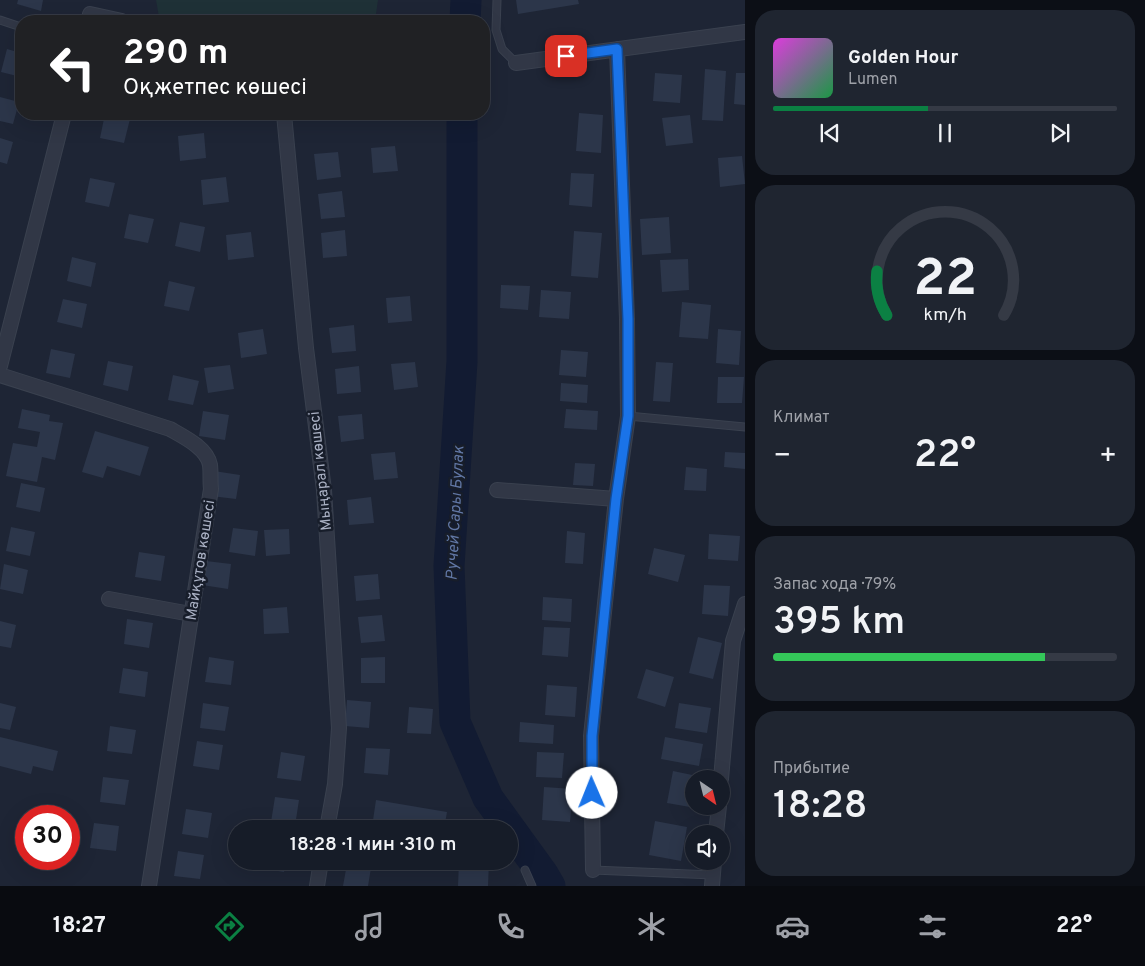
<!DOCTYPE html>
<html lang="ru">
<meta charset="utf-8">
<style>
:root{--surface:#161c28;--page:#1f2530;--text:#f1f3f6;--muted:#9ea1a8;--line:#353a45;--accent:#0b8043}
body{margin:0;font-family:Overpass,sans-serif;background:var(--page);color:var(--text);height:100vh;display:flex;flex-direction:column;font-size:19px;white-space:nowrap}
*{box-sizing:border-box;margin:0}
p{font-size:16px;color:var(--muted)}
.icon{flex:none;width:28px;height:28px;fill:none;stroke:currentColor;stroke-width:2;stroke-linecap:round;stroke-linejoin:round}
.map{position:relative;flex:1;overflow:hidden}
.panel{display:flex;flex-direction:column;gap:10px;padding:10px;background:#0c0f16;width:400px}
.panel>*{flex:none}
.guide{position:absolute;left:15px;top:15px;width:475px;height:105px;border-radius:20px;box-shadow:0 5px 20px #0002,0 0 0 1px var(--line);background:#202124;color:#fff;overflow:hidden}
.needle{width:32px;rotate:145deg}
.tools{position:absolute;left:685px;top:770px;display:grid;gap:10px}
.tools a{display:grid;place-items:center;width:45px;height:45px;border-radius:50%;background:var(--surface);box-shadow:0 5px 20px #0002,0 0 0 1px var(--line);font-size:25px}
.speed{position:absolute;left:15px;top:805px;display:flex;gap:10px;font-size:25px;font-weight:700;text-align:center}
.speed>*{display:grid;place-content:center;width:65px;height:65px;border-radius:50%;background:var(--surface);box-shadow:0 5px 20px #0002,0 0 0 1px var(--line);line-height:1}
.speed .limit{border:8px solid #d22;background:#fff;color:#111}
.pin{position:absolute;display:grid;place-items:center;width:42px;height:42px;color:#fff;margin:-21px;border-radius:10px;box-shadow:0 2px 8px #0006}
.me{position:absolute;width:55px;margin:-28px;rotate:359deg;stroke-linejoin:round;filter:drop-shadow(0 0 4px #0008)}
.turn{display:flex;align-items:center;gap:18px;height:105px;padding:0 25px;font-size:22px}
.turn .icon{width:65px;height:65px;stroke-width:2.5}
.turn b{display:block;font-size:35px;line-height:42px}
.big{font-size:38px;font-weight:600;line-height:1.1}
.panel .tile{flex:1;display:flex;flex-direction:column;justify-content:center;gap:8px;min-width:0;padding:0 18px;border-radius:20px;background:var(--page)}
.panel .dial{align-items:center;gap:0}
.dial svg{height:130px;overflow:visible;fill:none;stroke:var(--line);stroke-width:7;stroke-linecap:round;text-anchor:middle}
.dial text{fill:var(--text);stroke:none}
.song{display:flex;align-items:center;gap:15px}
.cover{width:60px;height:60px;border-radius:8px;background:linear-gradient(135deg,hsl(300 70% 55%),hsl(140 70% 35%))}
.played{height:5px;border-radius:2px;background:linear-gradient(90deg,var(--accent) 45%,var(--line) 45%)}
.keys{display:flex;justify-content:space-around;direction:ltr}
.heat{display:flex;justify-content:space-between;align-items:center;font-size:28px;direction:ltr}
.charge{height:8px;border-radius:4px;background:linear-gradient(90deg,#34c759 79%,var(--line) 0)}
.trip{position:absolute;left:228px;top:820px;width:290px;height:50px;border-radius:25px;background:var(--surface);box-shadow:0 5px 20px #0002,0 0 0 1px var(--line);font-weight:600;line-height:50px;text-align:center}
.menu{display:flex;height:80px;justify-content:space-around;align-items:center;background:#090b10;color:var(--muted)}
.menu .icon{width:35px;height:35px}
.menu .current{color:var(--accent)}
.menu b{font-size:22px;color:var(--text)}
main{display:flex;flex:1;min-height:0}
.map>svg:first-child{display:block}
</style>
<main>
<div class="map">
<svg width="745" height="886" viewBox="0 0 745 886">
<rect width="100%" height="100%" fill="#1e2535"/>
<path fill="#1f3137" d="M156,0H378L375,21H177L159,17Z"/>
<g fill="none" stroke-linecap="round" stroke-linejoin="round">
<path stroke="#121b32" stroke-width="31" d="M465,21L466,0
M462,114V361L449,566L455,722L488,798L543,874L550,886"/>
</g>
<path fill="#2c364a" d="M18,0H43L41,11L17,4Z
M516,0H578L579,4L518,14Z
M7,49L21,53V77L1,72Z
M705,69L726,71L723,121L702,120Z
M655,73L682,75L680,103L653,101Z
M736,73H745V105L734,104Z
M0,97L19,102L13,124L0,121Z
M579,113L603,115L601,153L576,151Z
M105,114L130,119L124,143L100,138Z
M176,114H202L203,117L177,119Z
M690,115L693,143L666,146L662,118Z
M204,133L206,158L180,161L178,136Z
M0,138L13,142L7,164L0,162Z
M395,146L398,171L373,173L371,148Z
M338,152L341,177L317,180L314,154Z
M742,156L745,184L720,187L718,158Z
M571,173L594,174L592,207L569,205Z
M226,177L229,202L203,205L201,180Z
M90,178L115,183L109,207L85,202Z
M342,191L345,217L321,219L318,194Z
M129,214L154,219L148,243L124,238Z
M669,217L671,253L642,255L640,219Z
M180,222L205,227L200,252L175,246Z
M345,230L347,256L323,258L321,233Z
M574,231L602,233L598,278L571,276Z
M251,232L254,257L228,260L226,235Z
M72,257L96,263L91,287L67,281Z
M688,259L689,290L662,292L660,260Z
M169,281L195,287L189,311L164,306Z
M501,285L530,286L528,310L500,308Z
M541,290L571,292L569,319L539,317Z
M410,296L412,321L388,323L386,298Z
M63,299L87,304L82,328L57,322Z
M682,302L711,305L708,339L679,337Z
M354,325L356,351L332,353L329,328Z
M263,329L267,354L241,358L238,333Z
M718,329L741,331L739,365L716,363Z
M51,349L75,354L70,378L46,373Z
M561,350L588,352L586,377L559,375Z
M108,361L133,366L128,391L103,385Z
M415,362L418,387L394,390L391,364Z
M656,362L673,363L670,402L653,401Z
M230,365L234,389L208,393L204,368Z
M359,366L361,392L337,394L335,369Z
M173,375L199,381L193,405L168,400Z
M718,377H744L742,403H717Z
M561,383L588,385L587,403L560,401Z
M22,409L50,415L49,421L63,423L55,460L42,457L37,482L6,476L13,443L37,447L40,432L18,428Z
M566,409L598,411L597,430L564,428Z
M203,411L229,415L225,440L199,436Z
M362,414L364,439L341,442L338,416Z
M95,431L149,447L140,476L107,466L103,478L82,472Z
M395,452L398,478L374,480L371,454Z
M725,452L745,453V469L724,467Z
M575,463L595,464L593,486L573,485Z
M686,467L707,469L706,491L684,490Z
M214,471L240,475L236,499L211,496Z
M21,483L45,488L40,512L16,507Z
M371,497L374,523L349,525L347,500Z
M11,527L35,532L30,556L6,551Z
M233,528L258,531L255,556L229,552Z
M289,529L290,554L266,556L264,530Z
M567,531L585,533L583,564L565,563Z
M709,534L740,536L738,561L708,559Z
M654,548L685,555L678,582L648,574Z
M139,552L165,556L161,581L135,577Z
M206,561L231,564L228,589L202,585Z
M4,564L28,570L23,594L0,589Z
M378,574L380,599L356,601L354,576Z
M704,585L730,586L728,616L702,614Z
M543,597L572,599L571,622L542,620Z
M287,607L289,633L264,634L263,609Z
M382,615L385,641L361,643L358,617Z
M127,619L153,623L149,648L124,644Z
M0,621L16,625L11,648L0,646Z
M544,627L570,628L568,657L542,655Z
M698,637L722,643L713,679L689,673Z
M209,657L234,661L231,685L205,682Z
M385,657V683H361V658Z
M123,668L148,672L145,697L119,693Z
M646,669L674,677L665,707L637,698Z
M547,685L577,687L575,717L545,715Z
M347,700L371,702L369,728L345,726Z
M0,703L16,707L10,730L0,728Z
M203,703L229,707L225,731L200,728Z
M679,703L711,708L707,733L675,728Z
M409,707L433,709L431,734L407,733Z
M520,722L554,725L553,744L519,742Z
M110,726L136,730L132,754L107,751Z
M0,737L58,751L53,771L33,766L31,774L0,766Z
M665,737L703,744L699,766L661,759Z
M197,741L223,745L219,770L193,766Z
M366,748L390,749L388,775L364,773Z
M281,752L305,756L301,781L277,778Z
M537,752L564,753L562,778L536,777Z
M673,771L697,776L696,779H694V790L690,807L667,803Z
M103,777L129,780L125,805L100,802Z
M544,787L573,789L570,822L542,820Z
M275,797L299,800L295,826L271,822Z
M376,800L447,812L444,829H383L372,827Z
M186,809L212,813L208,838L182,834Z
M655,821L687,827L681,861L649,855Z
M94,823L119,826L116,851L90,848Z
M178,851L204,855L200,879L174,876Z
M261,861H286L284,872L260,868Z
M459,861H489L488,886H458Z
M347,864L371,868L368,886H343Z"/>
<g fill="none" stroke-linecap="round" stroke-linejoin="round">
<defs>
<path id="lane" d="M497,0L496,30L502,49L516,63
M0,20L21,27
M628,416L745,427
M525,870L532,886
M593,870L713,875"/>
<path id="street" d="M90,14L122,21
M516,63L745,32
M284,114L306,348L324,490L339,728L335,784L327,829
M0,366L64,114
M0,375L170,429C184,437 207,448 210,465C211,473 210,481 211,489L149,886
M497,490L616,499
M109,599L191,614
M721,779L733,641L745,604
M716,834L719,806
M593,870L591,736L616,499L628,416L627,319L617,49
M317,886L321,861
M712,886L714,861"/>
</defs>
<use href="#lane" stroke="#3a414f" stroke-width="9"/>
<use href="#street" stroke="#3a414f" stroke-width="16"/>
<use href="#lane" stroke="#313746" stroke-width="7"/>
<use href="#street" stroke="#313746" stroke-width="14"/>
</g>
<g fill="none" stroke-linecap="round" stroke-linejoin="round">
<defs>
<path id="route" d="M566,56L617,49L628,319V416L616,499L592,736V793"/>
</defs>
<use href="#route" stroke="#114b97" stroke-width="12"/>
<use href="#route" stroke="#1a73e8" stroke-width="9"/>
</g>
<g text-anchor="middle" stroke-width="5" stroke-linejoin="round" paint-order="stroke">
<g font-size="15" fill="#aab1c4" stroke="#171d2a">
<text transform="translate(320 471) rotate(-96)" y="5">Мыңарал көшесі</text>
<text transform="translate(200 560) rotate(-81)" y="5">Майқұтов көшесі</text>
</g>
<g font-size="16" font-style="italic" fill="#6177a5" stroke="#171d2a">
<text transform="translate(454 513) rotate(-87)" y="6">Ручей Сары Булак</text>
</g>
</g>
</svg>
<div class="tools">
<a><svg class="needle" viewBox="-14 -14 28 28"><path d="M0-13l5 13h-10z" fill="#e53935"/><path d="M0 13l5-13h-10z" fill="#9ea1a8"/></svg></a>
<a><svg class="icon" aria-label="sound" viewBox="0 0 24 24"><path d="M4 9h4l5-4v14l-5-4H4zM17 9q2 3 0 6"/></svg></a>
</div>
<div class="speed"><div class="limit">30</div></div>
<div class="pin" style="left:566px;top:56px;background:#d93025"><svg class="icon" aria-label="arrive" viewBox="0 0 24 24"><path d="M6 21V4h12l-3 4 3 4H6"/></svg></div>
<svg class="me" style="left:592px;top:793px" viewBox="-20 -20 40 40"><circle r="19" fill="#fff"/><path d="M0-13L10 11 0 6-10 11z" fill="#1a73e8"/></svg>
<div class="trip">18:28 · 1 мин · 310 m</div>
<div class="guide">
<div class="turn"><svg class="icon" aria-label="left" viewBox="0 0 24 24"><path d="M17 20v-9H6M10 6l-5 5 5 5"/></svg><div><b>290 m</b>Оқжетпес көшесі</div></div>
</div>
</div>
<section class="panel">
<div class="tile">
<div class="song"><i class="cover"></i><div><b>Golden Hour</b><p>Lumen</p></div></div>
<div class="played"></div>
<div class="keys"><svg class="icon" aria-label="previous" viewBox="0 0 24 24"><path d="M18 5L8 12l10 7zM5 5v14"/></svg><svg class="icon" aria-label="pause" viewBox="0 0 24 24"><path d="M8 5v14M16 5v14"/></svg><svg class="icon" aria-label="next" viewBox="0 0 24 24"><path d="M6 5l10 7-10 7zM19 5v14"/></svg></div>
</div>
<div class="tile dial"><svg viewBox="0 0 100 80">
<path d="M14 69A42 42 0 1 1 86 69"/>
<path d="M14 69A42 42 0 0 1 8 42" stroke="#0b8043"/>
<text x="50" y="56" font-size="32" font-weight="700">22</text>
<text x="50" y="72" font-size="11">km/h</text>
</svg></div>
<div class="tile"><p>Климат</p>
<div class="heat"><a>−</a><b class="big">22°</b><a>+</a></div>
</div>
<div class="tile"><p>Запас хода · 79%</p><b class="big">395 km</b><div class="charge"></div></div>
<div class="tile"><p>Прибытие</p><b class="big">18:28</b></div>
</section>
</main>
<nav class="menu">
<b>18:27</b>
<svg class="icon current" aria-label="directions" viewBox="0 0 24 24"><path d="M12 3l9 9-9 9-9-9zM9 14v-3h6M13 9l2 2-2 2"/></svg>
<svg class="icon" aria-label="music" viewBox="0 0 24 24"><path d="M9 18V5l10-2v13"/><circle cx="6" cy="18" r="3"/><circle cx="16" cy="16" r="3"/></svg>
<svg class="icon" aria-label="phone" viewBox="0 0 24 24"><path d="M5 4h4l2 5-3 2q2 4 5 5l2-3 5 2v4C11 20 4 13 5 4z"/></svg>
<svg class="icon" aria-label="climate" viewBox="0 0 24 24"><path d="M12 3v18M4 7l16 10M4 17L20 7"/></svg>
<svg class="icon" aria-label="car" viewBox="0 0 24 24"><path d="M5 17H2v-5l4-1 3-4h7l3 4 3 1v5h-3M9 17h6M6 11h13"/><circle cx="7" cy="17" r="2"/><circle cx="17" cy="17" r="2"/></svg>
<svg class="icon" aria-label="filters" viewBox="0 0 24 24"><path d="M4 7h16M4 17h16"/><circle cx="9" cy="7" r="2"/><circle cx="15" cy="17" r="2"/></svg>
<b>22°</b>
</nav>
